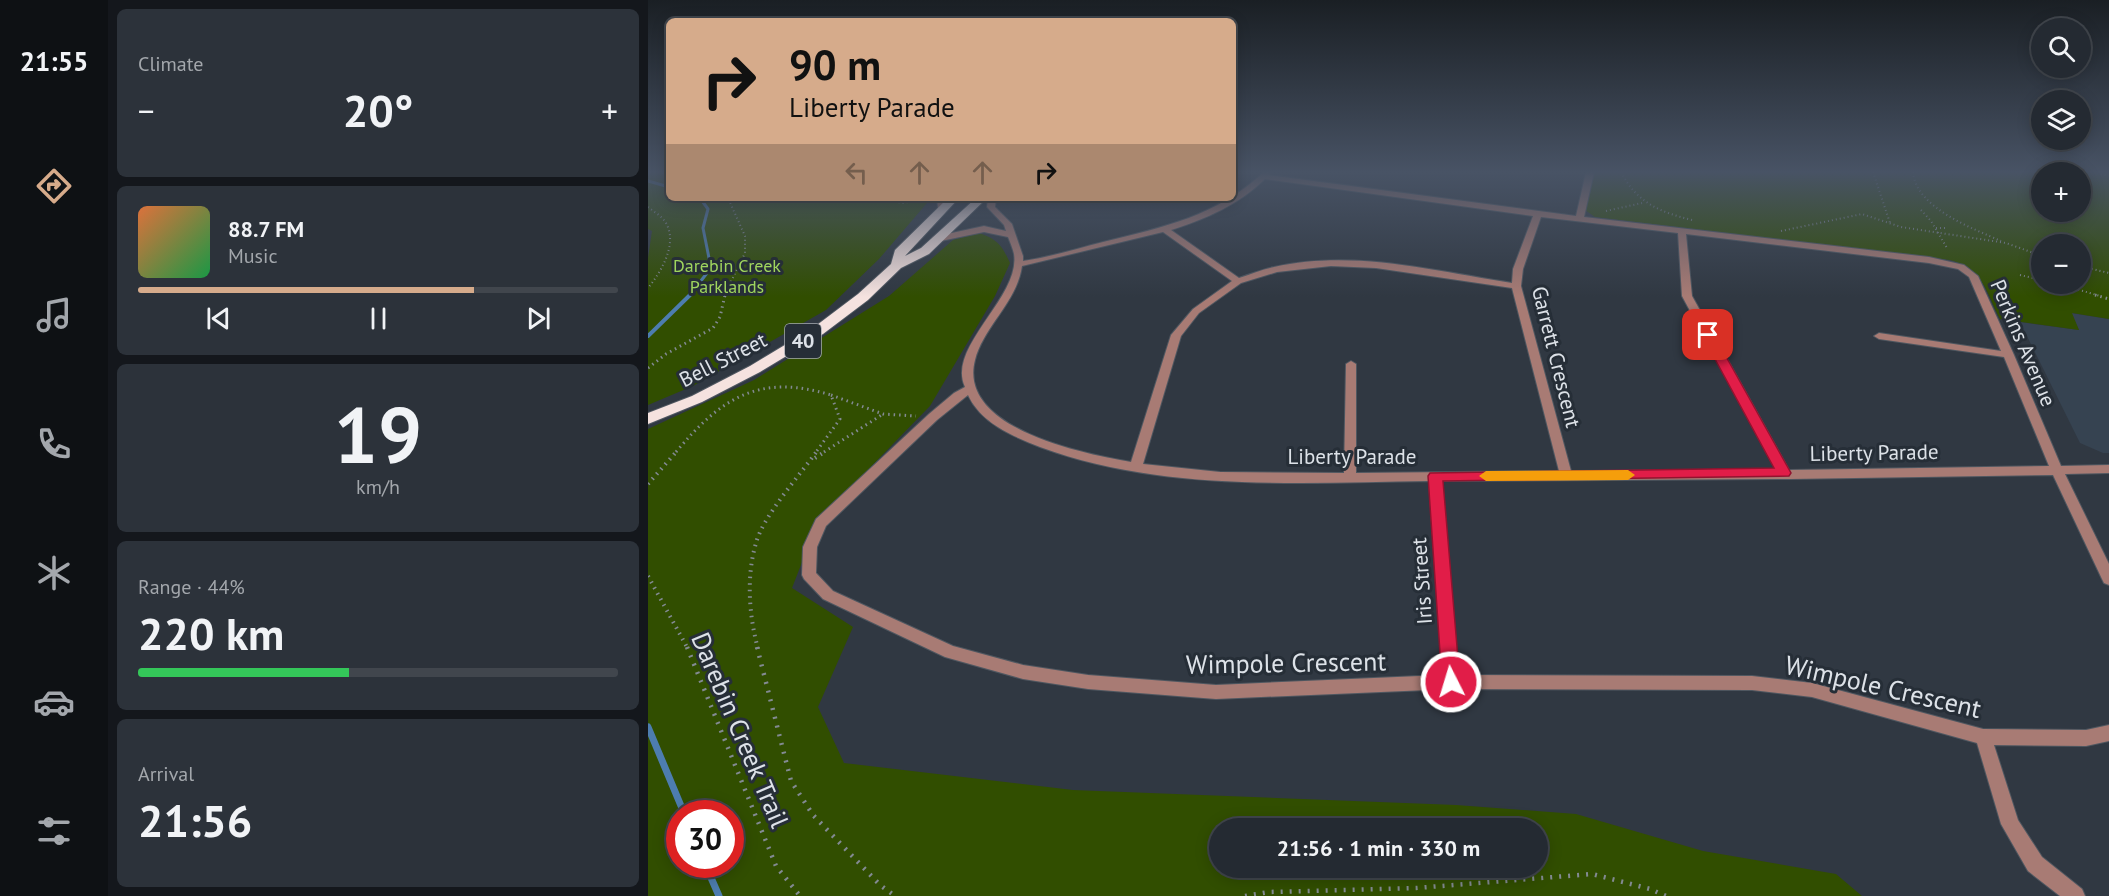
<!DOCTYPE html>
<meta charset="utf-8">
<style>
:root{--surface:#242a32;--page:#2c323a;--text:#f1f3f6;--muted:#a3a7ac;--line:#41464d;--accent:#d6ab8b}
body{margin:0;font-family:"PT Sans",sans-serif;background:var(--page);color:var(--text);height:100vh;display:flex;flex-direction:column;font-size:22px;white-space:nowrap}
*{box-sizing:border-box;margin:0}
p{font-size:20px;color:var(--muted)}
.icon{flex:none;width:33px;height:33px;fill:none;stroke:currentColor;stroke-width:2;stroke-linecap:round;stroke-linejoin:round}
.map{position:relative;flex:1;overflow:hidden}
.panel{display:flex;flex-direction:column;gap:9px;padding:9px;background:#14171c;width:540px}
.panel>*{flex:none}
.hud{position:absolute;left:18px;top:18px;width:570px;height:183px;border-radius:9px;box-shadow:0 3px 15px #0003,0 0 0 2px var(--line);background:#d6ab8b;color:#111;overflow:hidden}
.fabs{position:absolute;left:1383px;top:18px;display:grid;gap:12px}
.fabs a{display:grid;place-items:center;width:60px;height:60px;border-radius:50%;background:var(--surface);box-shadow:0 3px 15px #0003,0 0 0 2px var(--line);font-size:30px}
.speed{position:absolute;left:18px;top:800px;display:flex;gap:12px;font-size:30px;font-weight:700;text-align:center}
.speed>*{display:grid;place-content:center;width:78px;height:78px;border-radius:50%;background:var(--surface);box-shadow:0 3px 15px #0003,0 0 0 2px var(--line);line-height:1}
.speed .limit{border:9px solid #d22;background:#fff;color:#111}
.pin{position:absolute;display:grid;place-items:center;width:51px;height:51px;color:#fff;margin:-26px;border-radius:12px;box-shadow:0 3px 9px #0006}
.me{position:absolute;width:66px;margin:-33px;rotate:355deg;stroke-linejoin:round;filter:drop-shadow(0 0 4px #0008)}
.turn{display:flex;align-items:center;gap:21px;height:126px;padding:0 24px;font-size:27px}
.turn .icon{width:78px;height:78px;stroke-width:2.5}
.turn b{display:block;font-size:42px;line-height:51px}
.lanes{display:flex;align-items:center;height:57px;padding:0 24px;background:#0003;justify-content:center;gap:30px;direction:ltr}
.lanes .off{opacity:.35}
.big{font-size:45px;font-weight:700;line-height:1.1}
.panel .card{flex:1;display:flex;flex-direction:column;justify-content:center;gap:9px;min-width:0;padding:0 21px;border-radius:9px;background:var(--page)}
.panel .dial{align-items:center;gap:0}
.dial b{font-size:78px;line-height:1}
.song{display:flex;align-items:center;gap:18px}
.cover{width:72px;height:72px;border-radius:9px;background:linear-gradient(135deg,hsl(20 70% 55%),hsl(140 70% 35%))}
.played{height:6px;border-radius:3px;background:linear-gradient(90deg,var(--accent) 70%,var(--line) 70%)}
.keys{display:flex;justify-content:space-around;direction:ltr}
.heat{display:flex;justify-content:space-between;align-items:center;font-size:33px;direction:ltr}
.charge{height:9px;border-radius:4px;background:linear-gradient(90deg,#34c759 44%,var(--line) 0)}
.trip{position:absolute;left:561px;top:818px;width:339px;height:60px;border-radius:30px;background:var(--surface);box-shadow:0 3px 15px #0003,0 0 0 2px var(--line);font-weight:700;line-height:60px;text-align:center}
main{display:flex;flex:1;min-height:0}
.dock{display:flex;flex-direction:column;width:108px;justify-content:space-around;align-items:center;background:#0e1114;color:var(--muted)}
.dock .icon{width:42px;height:42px}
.dock .current{color:var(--accent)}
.dock b{font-size:27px;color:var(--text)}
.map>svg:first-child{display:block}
</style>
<main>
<nav class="dock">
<b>21:55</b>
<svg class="icon current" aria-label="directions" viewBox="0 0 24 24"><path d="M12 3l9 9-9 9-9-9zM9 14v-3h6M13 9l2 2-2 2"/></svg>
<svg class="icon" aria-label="music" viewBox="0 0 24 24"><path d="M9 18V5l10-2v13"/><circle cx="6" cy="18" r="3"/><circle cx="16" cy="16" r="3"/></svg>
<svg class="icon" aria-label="phone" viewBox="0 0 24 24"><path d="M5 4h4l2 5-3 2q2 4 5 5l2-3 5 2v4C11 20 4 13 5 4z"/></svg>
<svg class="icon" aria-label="climate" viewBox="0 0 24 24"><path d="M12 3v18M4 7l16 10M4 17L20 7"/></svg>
<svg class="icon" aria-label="car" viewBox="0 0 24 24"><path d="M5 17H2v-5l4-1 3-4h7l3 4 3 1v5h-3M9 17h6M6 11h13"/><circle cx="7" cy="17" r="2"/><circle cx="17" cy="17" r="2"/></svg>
<svg class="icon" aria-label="filters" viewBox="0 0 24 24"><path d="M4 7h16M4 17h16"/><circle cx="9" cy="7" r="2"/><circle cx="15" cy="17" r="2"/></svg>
</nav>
<section class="panel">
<div class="card"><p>Climate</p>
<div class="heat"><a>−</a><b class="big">20°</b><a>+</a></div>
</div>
<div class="card">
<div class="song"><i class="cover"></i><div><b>88.7 FM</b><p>Music</p></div></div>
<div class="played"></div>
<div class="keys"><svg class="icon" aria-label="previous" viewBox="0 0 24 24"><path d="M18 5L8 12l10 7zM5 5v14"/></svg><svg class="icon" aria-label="pause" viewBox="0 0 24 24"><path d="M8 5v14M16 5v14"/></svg><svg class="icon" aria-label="next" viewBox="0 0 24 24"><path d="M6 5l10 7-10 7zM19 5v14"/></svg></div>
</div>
<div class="card dial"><b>19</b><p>km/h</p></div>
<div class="card"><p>Range · 44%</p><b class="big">220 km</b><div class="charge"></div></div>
<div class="card"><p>Arrival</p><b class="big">21:56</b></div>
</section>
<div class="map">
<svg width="1461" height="896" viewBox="0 0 1461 896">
<rect width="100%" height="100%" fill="#303842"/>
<path fill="#364351" d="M1423,313L1461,319V453H1455L1432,443L1372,322L1431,330Z"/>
<path fill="#314e00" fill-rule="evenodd" d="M0,172H21V198H274L279,203L231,259L178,310L45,386L0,405V258L4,231L0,229Z
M946,172H1461V319L1424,313L1431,330L1352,319C1338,291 1335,269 1302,260L947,217L937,210ZM1394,172H1432V212H1394ZM1394,244H1432V284H1394Z
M331,233C349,239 354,245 362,263L347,296L282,406L170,521L144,588L205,627L170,707L196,763L425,790L808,805L928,814L1055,851L1188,874L1214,896H0V429L106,380L241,296L305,240ZM32,813H82V864H32ZM572,828H890V867H572Z"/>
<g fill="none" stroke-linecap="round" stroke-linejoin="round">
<path stroke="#4d7daf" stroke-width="3" d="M0,181L21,187
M41,296L63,268L55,228L60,209L52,198"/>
<path stroke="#4d7daf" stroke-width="4" d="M0,336L42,295"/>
<path stroke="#4d7daf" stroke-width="7" d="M0,727L36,813
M57,864L71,896"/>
<defs>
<path id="minor" d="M616,172H624L621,175L928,216L938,172H946L936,217L1281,257L1316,265L1330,276L1366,355L1413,466L1461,465V473L1417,474L1461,564V585L1456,583L1454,579L1405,475L1142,479L794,481L810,675L1104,676L1164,683L1335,729L1438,730L1461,725V741L1438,746L1346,745L1370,820L1394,857L1434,889L1437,896H1412L1380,871L1353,824L1329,743L1164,697L1104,690L803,689L568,699L440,689L375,679L297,657L175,599L156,579L154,575L155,547L168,519L281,414L306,393L317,387C298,347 373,297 366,254C365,249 362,242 360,237L336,232L288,242L284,239L285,237L336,226L358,231L356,225L339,207L340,198H348L347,207L364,224L375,256V261C402,257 428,249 455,242C516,227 569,216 616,172ZM617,179L885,216L865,269L864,283C787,271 704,249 626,267C615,269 603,274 591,278L523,230C558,219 590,205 617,179ZM893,217L1030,233L1034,296L1128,470L923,471L873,286L875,269ZM515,232L584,281L545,309L523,335L483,462C437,454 309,429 327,360C336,326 369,302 374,266ZM1038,234L1281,263L1310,269L1321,277L1353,351L1231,333L1226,336L1231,339L1356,357L1401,466L1141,470L1044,296ZM683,266L728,268L864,288L911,471L708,473V364L703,361L698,364L696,473L572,472L495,464L533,336L551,313L593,283L629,272ZM320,395C333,423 364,436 392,447C513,492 654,483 781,481L795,675L568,685L440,675L375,665L305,646L185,591L168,573L169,547L178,526L289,420Z"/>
<path id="tertiary" d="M289,198H297V210L290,208Z"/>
<path id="trunk" d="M300,198H311L257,256L273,248L328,198H339L281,254L253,268L220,300L175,334L112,372L54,402L0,424V413L44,396L102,366L165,328L210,294L243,264L247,250Z"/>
</defs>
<use href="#minor" stroke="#4f5760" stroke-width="2"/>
<use href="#tertiary" stroke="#4f5760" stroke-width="2"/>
<use href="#trunk" stroke="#4f5760" stroke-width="2"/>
<path stroke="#838a92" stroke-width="2" stroke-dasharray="1 3" stroke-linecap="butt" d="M10,172L21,175
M973,172C989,203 1012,212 1044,220
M1225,172L1242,223
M1265,172C1268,208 1324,228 1353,241
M1445,172L1461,176
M227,198L254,203L283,199
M0,207C6,212 14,216 18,223C30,244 13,272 0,288
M1273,210L1283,221L1299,248
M958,211L994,203
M1288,228H1299
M1133,231L1214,214L1253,227L1358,243L1394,256
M1432,266L1461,273
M1372,275L1394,280
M1411,284L1452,296
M76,296L97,253V236L80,198"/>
<path stroke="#838a92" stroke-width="3" stroke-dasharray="1.5 4" stroke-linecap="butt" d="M1447,295L1461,299
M0,368L18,354L65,328L72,317L77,295
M183,395L235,414L268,416
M28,452C73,398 111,373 183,395L192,419L168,452
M176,452L235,414"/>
<path stroke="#838a92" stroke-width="4" stroke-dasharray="1.5 5" stroke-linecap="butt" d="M167,458L178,451
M0,484L29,451
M0,576L40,649
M110,649C101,615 98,577 108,543C115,516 152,475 169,451"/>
<path stroke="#838a92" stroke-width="4.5" stroke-dasharray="2 7" stroke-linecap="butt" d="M39,647L128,866L152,896
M109,647L143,781L165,815L232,885L247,896
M597,896L621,892L768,888L944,874L1002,889L1018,896"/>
<use href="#minor" fill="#a87b74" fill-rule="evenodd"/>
<use href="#tertiary" fill="#a87b74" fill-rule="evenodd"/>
<use href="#trunk" fill="#f5e2df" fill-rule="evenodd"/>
</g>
<linearGradient id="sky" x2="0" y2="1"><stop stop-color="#1a1f24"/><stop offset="0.58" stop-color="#485365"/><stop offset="1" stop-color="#485365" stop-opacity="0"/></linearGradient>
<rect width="1461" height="297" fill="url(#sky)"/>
<path fill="#e11d48" stroke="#92132f" stroke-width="1.5" d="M1060,331L1066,335L1143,473L1141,476L795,481L812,682L809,688L803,690L796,688L794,682L780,476L782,473L1126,468L1054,335Z"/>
<path fill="#f59e0b" d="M980,470L987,475L980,480L838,481L831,476L838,471Z"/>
<g text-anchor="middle" stroke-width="6" stroke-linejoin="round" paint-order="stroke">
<g font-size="18" fill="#9fd55e" stroke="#262e37">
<text x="79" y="272">Darebin Creek<tspan x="79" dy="21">Parklands</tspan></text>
</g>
<rect fill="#262e37" stroke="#a6acb3" stroke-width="1.5" x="137" y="324" width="36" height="34" rx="4.5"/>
<g font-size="20" font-weight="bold" fill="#dde2e8">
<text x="155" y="348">40</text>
</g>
<g font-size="21" fill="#dde2e8" stroke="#262e37">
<text transform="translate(1375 343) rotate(67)" y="7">Perkins Avenue</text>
<text transform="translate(908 357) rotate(76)" y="7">Garrett Crescent</text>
<text transform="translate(75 360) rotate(-27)" y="7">Bell Street</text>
<text transform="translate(1226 453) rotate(-1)" y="7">Liberty Parade</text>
<text x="704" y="464">Liberty Parade</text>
<text transform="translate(774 581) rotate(-94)" y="7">Iris Street</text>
</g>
<g font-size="26" fill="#dde2e8" stroke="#262e37">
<text transform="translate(638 663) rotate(-1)" y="9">Wimpole Crescent</text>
<text transform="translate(1235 687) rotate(13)" y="9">Wimpole Crescent</text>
<text transform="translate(92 730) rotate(67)" y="9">Darebin Creek Trail</text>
</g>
</g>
</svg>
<div class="fabs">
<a><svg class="icon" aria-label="search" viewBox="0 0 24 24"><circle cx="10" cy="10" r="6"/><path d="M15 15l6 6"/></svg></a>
<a><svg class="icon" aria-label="layers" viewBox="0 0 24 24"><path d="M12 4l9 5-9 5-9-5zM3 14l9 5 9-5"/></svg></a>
<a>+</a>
<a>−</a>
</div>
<div class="speed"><div class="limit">30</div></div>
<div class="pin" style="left:1060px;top:335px;background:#d93025"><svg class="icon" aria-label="arrive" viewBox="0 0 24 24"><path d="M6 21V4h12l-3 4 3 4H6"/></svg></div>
<svg class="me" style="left:803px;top:682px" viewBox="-20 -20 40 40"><circle r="17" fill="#e11d48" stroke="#fff" stroke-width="3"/><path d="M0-11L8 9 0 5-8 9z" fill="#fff"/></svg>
<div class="trip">21:56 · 1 min · 330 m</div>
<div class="hud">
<div class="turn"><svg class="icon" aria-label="right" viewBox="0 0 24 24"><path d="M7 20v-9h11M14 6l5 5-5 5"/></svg><div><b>90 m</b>Liberty Parade</div></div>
<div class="lanes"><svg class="icon off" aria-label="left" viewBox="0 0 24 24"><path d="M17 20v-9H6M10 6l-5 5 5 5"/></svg><svg class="icon off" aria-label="ahead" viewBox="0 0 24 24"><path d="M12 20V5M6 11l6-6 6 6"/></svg><svg class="icon off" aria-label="ahead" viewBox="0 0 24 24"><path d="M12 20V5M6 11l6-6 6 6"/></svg><svg class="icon" aria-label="right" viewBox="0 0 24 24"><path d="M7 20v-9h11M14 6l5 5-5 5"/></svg></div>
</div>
</div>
</main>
